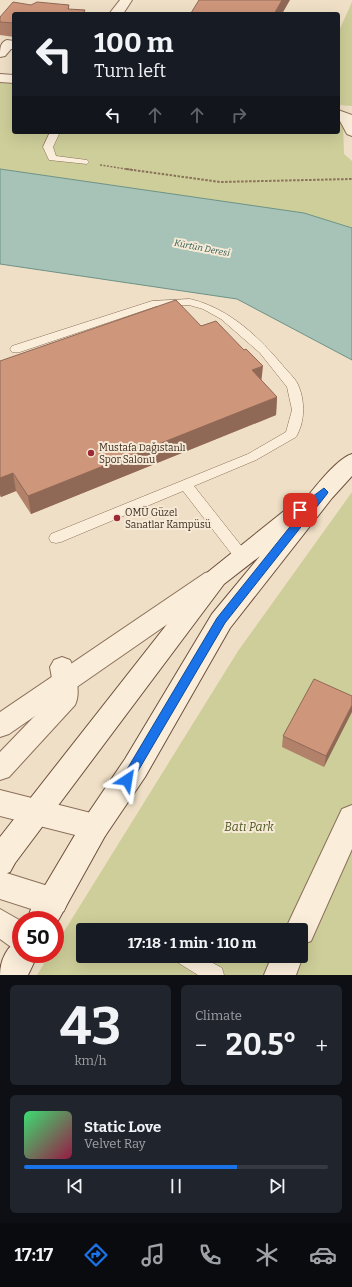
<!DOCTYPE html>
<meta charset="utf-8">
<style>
:root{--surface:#171b24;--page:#20242c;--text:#f1f3f6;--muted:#9ea1a6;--line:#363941;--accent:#1a73e8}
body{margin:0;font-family:Bitter,serif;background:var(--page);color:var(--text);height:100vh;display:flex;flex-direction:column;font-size:15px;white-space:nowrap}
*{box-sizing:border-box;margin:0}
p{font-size:13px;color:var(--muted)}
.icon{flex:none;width:22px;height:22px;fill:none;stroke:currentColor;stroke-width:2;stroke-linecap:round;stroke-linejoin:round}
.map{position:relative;height:975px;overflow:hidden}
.side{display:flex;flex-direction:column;gap:10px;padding:10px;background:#0d0f14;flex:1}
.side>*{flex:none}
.banner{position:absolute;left:12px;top:12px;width:328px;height:122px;border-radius:4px;box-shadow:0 4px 16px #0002;background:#171b24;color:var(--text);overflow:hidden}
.speed{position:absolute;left:12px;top:911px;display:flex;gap:8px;font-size:20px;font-weight:700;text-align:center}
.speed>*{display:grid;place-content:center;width:52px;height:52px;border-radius:50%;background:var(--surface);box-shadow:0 4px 16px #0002;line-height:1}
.speed .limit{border:6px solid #d22;background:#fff;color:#111}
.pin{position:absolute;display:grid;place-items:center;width:34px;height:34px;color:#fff;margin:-17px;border-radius:8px;box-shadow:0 2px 6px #0006}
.me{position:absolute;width:44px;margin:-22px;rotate:33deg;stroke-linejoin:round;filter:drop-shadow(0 0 3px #0008)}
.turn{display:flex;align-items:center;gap:14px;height:84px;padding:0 16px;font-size:18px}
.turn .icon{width:52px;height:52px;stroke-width:2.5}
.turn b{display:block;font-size:28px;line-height:34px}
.lanes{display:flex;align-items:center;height:38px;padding:0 16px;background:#0003;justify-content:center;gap:20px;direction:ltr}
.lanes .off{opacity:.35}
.big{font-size:30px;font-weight:700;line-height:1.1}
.side .tile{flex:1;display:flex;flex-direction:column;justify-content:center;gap:6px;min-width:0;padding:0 14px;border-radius:6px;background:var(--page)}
.side .dial{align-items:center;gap:0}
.dial b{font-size:52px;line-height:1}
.song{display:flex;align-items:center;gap:12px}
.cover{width:48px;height:48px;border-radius:6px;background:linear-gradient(135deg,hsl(140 70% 55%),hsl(340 70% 35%))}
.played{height:4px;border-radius:2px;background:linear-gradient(90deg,var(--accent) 70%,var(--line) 70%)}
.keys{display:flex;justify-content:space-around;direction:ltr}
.heat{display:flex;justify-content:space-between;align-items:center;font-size:22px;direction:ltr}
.side .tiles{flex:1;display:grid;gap:10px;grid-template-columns:1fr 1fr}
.tile:last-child{grid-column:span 2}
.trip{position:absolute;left:76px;top:923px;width:232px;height:40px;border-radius:4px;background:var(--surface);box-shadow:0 4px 16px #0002;font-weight:700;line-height:40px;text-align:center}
.menu{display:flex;height:64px;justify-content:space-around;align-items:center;background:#090b0e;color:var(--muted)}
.menu .icon{width:28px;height:28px}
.menu .selected{color:var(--accent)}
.menu b{font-size:18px;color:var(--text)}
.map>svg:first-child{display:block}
</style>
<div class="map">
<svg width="352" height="975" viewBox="0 0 352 975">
<rect width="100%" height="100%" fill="#efdfc6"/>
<path fill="#cdce99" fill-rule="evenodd" d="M352,2V106L338,105V33Z
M0,83L14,84V132H338V121L343,124L344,154L352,161V228L304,213L0,169Z
M352,492V975H37L50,954H55V946L238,651ZM83,930H301V956H83Z"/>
<path fill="#a7c3b8" stroke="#6d9285" d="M0,169L304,213L352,228V360L237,299L0,264Z"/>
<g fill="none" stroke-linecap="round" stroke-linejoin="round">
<defs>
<path id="service" d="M50,132H60L53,147L56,156L87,160L89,162L87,164L49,160L43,147Z
M190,299C229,308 259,337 284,367C289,373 297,380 299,387C305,402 305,422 296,437L256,460L194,486L247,553L249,557L247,561L242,562L237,561L183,491L61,542L56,543L51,542L49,538L51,534L248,454L286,432L292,410L287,387L260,353L221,319L203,309L189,305L157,306L20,352H12L10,349L12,346L152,301Z
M174,956H200L222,968L224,975H198L177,962Z"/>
<path id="pedestrian" d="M62,657L70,660C76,672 81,693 75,705L9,777L0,780V752L55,695L50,667L54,660Z
M0,909L21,921V951L11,947L0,939Z"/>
<path id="minor" d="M120,0H132L123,14H109Z
M7,40L14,41V49H11L5,56L0,57C0,49 0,42 7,40Z
M0,74L14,75V83L0,82Z
M338,110L352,115V136L347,134L340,121L338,120Z
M213,571L221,573L225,580L221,587L9,734L0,737V712L205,573Z
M0,790L95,814L105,818L109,827L105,836L95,840L0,816Z
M352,805V849L311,941L301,945V930H285L342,809Z
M0,871L64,891L68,901L64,911L53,916L0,899Z
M301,950L303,956L296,975H264L272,956H301Z"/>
<path id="secondary" d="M352,454V476L332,498L230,628L145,777L105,836L55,926V920H27L31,909L85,818L125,759L212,614L260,556L224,584L15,863L10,872L0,876V837L208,572L284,511L292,509L297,510C309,495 335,459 352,454Z
M21,939V954H38L28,975H0C0,960 7,945 21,939Z"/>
</defs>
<use href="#service" stroke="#8b705b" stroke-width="1"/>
<use href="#pedestrian" stroke="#8b705b" stroke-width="2"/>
<use href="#minor" stroke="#8b705b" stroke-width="2"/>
<use href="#secondary" stroke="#6d513e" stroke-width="2"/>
<path stroke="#8b705b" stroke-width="1.5" stroke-dasharray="2 1.5" stroke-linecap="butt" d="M100,165L133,170"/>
<path stroke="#8b705b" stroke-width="2" stroke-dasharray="2.5 1.5" stroke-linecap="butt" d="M126,169L220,182L352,179"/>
<use href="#service" fill="#faedda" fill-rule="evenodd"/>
<use href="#pedestrian" fill="#faedda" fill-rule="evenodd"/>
<use href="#minor" fill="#faedda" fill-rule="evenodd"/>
<use href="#secondary" fill="#faedda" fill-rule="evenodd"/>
</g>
<path fill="#b1816a" d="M31,5H69V9L85,10V14H14V37L0,35V17Z
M201,326L261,380L277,397L276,415L31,514L16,491L1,497L0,496V361Z
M352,696L324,767L282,747L283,736Z"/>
<path fill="#906956" d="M282,0H290L282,14H274Z
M263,366L261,384L252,370Z
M277,397L276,415L31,514L28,496Z
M13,473L16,491L1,497L0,493V478Z
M352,705V712L324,767L326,756Z"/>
<path fill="#ce967b" stroke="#906956" d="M199,0H282L274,14H193L194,13H191Z
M13,2L31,5L37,2L69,5L68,9L85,10L83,14H14V23L0,22V17Z
M176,300L201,326L216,321L244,350L246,349L263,366L252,370L277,397L28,496L13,473L0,478V361Z
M314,679L352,696V705L326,756L283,736Z"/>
<path fill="#1a73e8" stroke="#114b97" d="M324,488L328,492L327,494L225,623L131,783L127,785L123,783L122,780L123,776L217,618L301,513H297L296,510L297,508Z"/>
<g fill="#9c2a35" stroke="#f6ead6" stroke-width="1.5">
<circle cx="91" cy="453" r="4"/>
<circle cx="117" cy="518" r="4"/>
</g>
<g text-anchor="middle" stroke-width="4" stroke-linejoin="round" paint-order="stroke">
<g font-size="9" font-style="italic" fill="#2e5b54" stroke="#f6ead6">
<text transform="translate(202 248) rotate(11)" y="3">Kürtün Deresi</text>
</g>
<g font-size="10" fill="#3b2a1f" stroke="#f6ead6" text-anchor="start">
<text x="99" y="451">Mustafa Dağıstanlı<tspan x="99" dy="12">Spor Salonu</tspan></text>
<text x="125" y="516">OMÜ Güzel<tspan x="125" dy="12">Sanatlar Kampüsü</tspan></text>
</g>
<g font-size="12" font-style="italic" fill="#505825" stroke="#f6ead6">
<text x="249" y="831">Batı Park</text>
</g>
</g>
</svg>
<div class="speed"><div class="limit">50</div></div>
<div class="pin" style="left:300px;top:510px;background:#d93025"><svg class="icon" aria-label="arrive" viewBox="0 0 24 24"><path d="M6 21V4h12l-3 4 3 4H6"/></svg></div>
<svg class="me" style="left:127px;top:780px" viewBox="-20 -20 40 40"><path d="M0-17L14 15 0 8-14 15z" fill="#1a73e8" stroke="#fff" stroke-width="4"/></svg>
<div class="trip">17:18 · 1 min · 110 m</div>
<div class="banner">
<div class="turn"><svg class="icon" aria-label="left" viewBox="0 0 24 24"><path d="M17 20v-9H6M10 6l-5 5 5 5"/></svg><div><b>100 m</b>Turn left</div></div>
<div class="lanes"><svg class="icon" aria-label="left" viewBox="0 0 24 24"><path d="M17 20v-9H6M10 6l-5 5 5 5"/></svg><svg class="icon off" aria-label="ahead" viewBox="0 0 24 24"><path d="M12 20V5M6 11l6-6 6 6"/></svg><svg class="icon off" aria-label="ahead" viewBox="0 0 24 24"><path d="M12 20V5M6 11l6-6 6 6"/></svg><svg class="icon off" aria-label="right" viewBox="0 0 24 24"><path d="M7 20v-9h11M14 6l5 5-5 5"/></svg></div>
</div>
</div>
<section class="side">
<div class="tiles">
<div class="tile dial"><b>43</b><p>km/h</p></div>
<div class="tile"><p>Climate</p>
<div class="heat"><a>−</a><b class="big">20.5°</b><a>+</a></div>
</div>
<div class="tile">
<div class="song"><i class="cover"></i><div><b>Static Love</b><p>Velvet Ray</p></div></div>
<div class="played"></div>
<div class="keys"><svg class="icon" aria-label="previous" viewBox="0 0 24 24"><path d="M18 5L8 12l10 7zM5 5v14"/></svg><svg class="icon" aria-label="pause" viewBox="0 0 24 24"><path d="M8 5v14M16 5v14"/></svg><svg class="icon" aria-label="next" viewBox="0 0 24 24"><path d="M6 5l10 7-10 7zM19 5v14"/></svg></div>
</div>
</div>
</section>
<nav class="menu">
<b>17:17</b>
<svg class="icon selected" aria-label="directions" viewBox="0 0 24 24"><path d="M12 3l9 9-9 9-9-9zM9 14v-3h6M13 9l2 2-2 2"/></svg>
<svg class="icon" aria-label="music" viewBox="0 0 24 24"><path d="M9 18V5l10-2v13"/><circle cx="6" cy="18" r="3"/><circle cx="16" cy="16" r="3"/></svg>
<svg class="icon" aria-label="phone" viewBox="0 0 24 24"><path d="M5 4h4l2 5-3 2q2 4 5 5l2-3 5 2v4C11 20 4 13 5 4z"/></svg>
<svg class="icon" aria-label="climate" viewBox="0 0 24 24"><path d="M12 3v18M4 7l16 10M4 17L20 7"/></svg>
<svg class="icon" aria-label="car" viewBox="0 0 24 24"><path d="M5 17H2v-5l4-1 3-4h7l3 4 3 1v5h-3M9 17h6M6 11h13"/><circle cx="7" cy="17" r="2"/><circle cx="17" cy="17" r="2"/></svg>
</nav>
